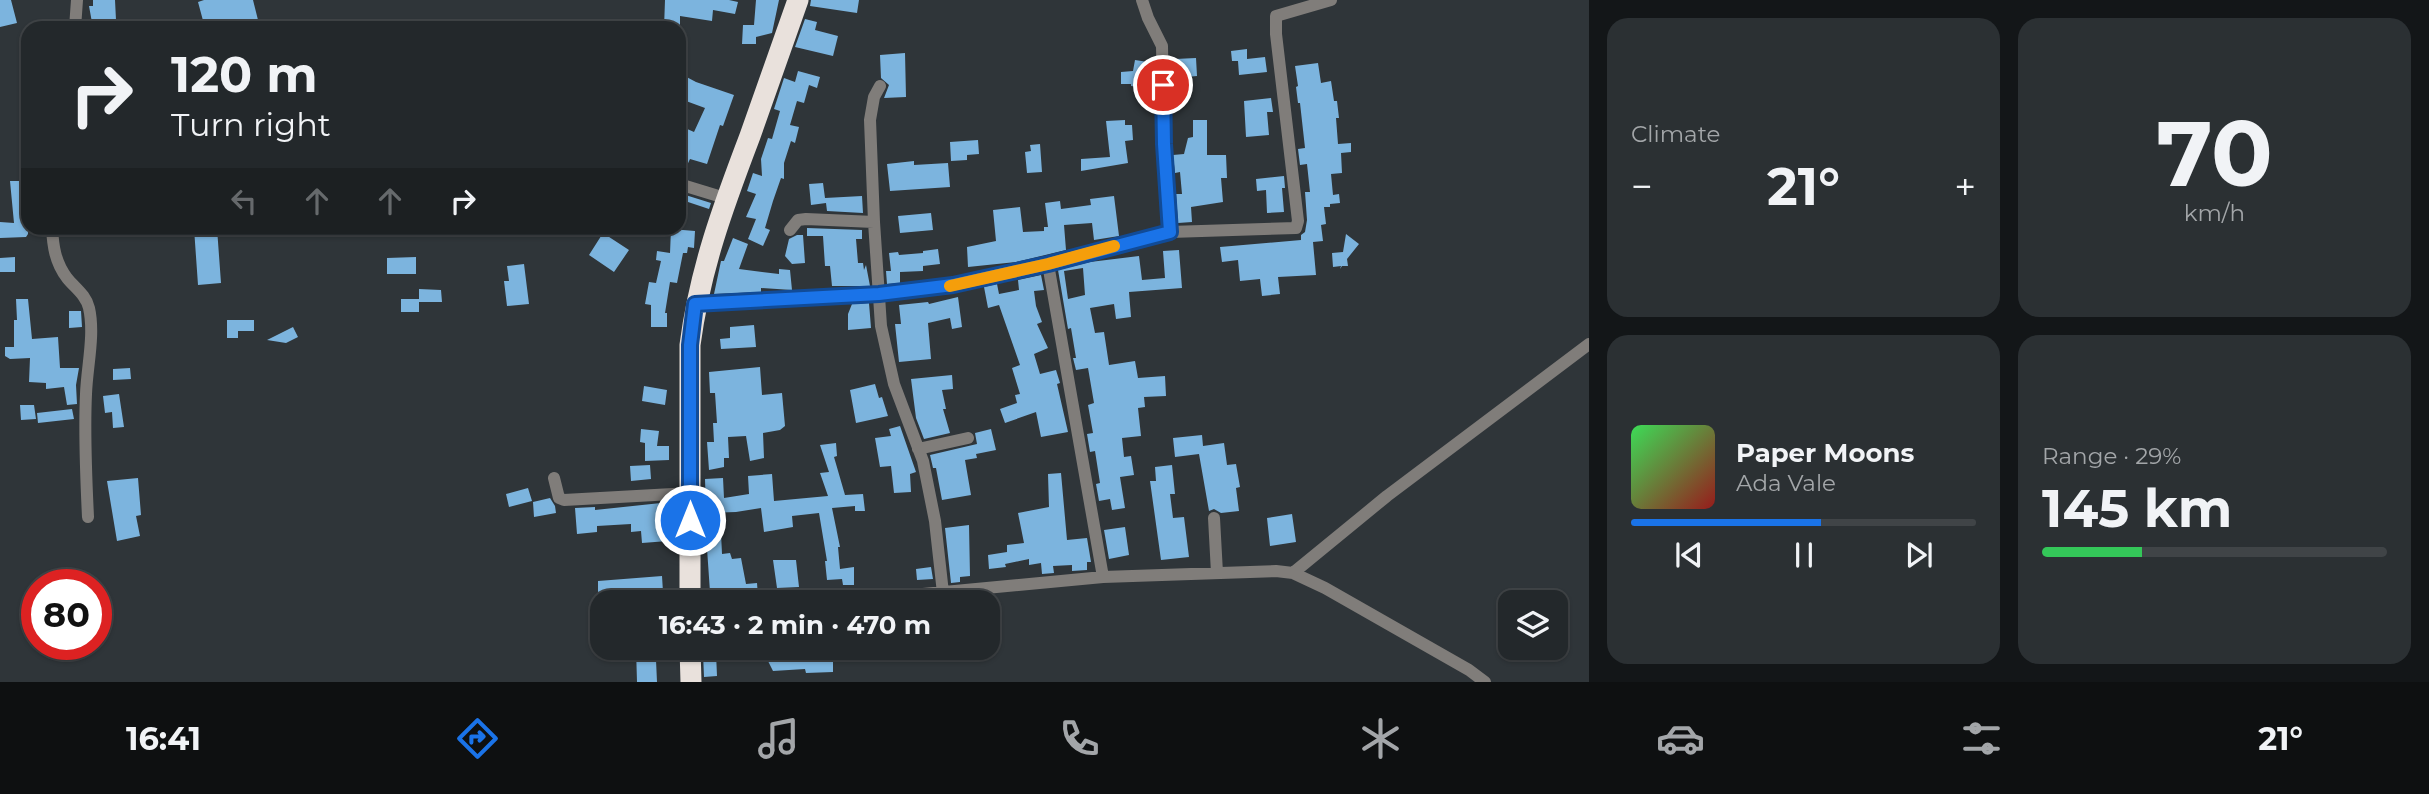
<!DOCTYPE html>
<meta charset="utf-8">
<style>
:root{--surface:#23282b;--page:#2b3033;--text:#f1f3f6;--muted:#a3a6a9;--line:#404447;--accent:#1a73e8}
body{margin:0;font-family:Montserrat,sans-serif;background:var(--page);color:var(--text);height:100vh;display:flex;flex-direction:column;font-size:26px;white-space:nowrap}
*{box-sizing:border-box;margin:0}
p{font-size:23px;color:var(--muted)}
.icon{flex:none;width:38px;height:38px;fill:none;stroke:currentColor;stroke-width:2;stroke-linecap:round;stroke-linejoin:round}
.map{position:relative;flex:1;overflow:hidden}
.panel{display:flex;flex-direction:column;gap:18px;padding:18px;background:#131618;width:840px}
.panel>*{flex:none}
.hud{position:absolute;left:21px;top:21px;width:665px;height:214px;border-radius:21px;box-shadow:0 2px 5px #0004,0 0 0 2px var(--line);background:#23282b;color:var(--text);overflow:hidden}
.controls{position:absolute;left:1498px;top:590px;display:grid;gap:14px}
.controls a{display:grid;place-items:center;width:70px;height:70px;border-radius:14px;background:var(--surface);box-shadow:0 2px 5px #0004,0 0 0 2px var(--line);font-size:35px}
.speed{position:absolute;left:21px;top:569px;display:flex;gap:14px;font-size:35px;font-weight:700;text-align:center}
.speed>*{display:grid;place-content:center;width:91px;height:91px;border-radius:50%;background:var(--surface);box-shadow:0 2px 5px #0004,0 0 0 2px var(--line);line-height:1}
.speed .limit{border:10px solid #d22;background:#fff;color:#111}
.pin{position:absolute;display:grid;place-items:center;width:60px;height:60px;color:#fff;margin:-30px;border:4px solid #fff;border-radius:50%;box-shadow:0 2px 7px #0007}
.me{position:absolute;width:77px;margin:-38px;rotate:0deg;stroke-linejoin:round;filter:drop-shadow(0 0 5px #0008)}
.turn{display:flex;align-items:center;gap:24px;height:147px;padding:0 35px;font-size:32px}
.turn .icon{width:91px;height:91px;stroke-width:2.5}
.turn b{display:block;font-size:49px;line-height:60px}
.lanes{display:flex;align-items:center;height:66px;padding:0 35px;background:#0003;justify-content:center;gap:35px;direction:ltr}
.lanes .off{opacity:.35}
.big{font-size:52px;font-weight:700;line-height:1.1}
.panel .card{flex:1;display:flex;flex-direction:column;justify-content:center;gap:10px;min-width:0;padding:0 24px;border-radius:21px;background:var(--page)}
.panel .dial{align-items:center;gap:0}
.dial b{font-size:91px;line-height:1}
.song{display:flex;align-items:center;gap:21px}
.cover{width:84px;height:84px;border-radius:10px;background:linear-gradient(135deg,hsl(130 70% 55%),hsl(0 70% 35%))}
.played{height:7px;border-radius:4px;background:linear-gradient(90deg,var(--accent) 55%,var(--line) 55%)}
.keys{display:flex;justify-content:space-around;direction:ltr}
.heat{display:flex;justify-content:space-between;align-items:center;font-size:38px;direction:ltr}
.charge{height:10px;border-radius:5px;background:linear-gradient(90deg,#34c759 29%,var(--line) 0)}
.panel .tiles{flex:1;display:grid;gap:18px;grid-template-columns:repeat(2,1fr)}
.trip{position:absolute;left:590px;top:590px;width:410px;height:70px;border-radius:21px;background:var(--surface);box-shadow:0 2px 5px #0004,0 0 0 2px var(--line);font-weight:700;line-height:70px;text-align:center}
.tab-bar{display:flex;height:112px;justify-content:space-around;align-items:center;background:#0e1011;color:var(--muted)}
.tab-bar .icon{width:49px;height:49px}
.tab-bar .on{color:var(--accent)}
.tab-bar b{font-size:32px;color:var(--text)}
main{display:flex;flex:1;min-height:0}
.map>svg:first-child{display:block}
</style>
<main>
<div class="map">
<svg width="1589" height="682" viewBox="0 0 1589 682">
<rect width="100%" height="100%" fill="#2f3539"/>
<path fill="#7cb4de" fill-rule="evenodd" d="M0,0H11L17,23L0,27Z
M93,0H115L116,20L113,19V28H93L89,6H93Z
M204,0H253L260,28H205L198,2Z
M665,0H729L738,2L735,14L713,10L712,21L680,16V28H664Z
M756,0H779L772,33L756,37V44H742L743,25H754Z
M811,0H859L857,13L810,6Z
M805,19L817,22L815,30L838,36L833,56L795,47Z
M1247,49V59L1265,57L1267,72L1239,75L1238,61H1232L1231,51Z
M905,53L906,97L884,98L889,85L881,78L880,55Z
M1196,58L1197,76L1176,78L1175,59Z
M1135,60L1154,63V82L1147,81L1146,88L1131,86V84H1121V72L1133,71Z
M1318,63L1321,83L1331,81L1334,101H1337L1339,118H1336L1338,144L1351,143V152L1341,153L1342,173L1331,174L1333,195L1339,194L1340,203L1330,204V207H1324L1326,224L1321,225L1323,241L1313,242L1316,275L1278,277L1280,294L1262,296L1260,279L1240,281L1238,260L1222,262L1220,247L1301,240V235L1305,232L1307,220L1305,192H1310L1307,164L1300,165L1298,149L1305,148L1300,103H1298L1296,87L1298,86L1295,66Z
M798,71L820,77L817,88L809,85L804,103L797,101L790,125L799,127L795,143L791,141L784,163V179L781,178L773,201L765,228L770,230L763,246L748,239L756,219L746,217L756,194L747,191L753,173L762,176L761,159L768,138L772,139L780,111L774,109L784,78L795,82Z
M679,73L696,82L734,95L723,126L720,125L707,164L690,159L682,176L679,175V142L685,128L694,132L705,108L686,101L679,117Z
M1271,98L1273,112H1267L1269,135L1246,137L1244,101Z
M1125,120V125H1132L1133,140L1125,141L1128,163L1081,171V159L1110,157L1106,121Z
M1193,120H1207V155H1226L1227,178H1221L1223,202L1191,207L1192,222L1178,223L1176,194H1182L1180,172L1175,173L1173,155L1184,154L1188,138L1193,137Z
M978,140L979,154L967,155V160L951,161L950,142Z
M1040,144L1042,172L1027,173L1025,152L1031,151L1030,145Z
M914,161V165L948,163L950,187L890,191L887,164Z
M1284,176L1285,188H1282L1284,212L1267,213L1266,190L1257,191L1256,179Z
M10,181H21L22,196H28V234L26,237L0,238V222L14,223Z
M823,183L825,198L862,196L863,213L827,211L826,203L811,205L809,184Z
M679,193L711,203L709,209L688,202L679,220Z
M1114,196L1119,236L1094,240L1092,223L1064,225L1066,250L1016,262L968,267L967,247L996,241L993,210L1020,207L1023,232L1044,231V227H1048L1045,203L1060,201L1061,209L1091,205L1090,199Z
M931,213L933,230L900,233L898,216Z
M194,228H217L221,283L198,285Z
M807,228L862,230V239H856L858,263H863L864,270L866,265L870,286H832L830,266H825L823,236H807Z
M671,229L695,231L694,248L688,247L687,253H683L677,283L670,282L665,313H667V327H651V305L645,304L649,282L656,283L661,261L656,260L657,251L670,253Z
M603,233L629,250L614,272L589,255Z
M1346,234L1359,244L1347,259L1348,266H1342L1340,269L1341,266L1333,267L1332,253L1343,252Z
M797,235H803L805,263L792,264L785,256L789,239Z
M733,238L748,244L739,269L779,274V269L790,270L792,290L761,288V292L714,294L721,261H724Z
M938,249L940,264L923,266V271L900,272V283L887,284L886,271H891L889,253L898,252L899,255L923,253V251Z
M1179,250L1182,288L1129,292L1131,317L1116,319L1114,304L1090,308L1095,333L1104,332L1109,365L1135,361L1138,378L1165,376L1166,396L1144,397L1145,407L1138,408L1141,436L1122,438L1124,457L1131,456L1134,475L1120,477L1125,508L1112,510L1110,499L1099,501L1096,484L1100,483L1095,451L1090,452L1087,434L1093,433L1088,405L1094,403L1088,368L1076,370L1073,358H1076L1071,328L1068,329L1058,270L1090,262L1139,256L1142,280L1165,278L1163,251ZM1083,268L1085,295L1068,299L1064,271Z
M15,257V272H0V258Z
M416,257V274H387V258Z
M524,264L529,304L507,306L504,281H509L507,266Z
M1041,275L1044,290L1034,291L1036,306L1042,322L1037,324L1048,348L1034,354L1040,374L1056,370L1060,383L1057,384L1068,432L1041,437L1036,412L1005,423L1000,409L1017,403L1015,395L1020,394L1012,368L1020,365L999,305L988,308L984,287L997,284L999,294L1019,290L1018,280Z
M419,289L441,290L442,302H419Z
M958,297L962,327L952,329L950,318L928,323L931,359L899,362L895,324H901L899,305L928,302L929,304Z
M16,299H28L32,339L58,337L60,368H79L76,385L77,404L67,405L64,387L46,389V383L29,382L30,358L10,359L5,356V347H14V320H17Z
M401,299H419V312H401Z
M869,303L871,328L848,330V314L852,304Z
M69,311H81L82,327L69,328Z
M227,320H254V331H238V338H227Z
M754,325L756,347L721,349L720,339L730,338V327Z
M293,327L298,337L286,343L267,340Z
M760,367L762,395L782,393L785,426L780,430L763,433L764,458L750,461L746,436L728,437L729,458H724V467L709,470L707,442H714L713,423H717L715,393H710L709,372Z
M130,368L131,379L113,380V369Z
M952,375L953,389L942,390L946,409H943L950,433L924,439L916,418L911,379Z
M875,384L879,398L882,397L888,416L856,423L850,390Z
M644,386L667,390L665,405L642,401Z
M119,394L124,427L113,428L112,412L105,413L103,396Z
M20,405H34L36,419L21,420Z
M72,409L74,419L38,423L37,413Z
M900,426L916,472L910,474L911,492L894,493L891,466L880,467L875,438L891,436L889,429Z
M641,429L659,431L657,446H669V460L645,461V443L640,442Z
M991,429L996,450L976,454L977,458L965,460L971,495L942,500L936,468H933L930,455L977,444L975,433Z
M1202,435L1203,446L1224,443L1227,465L1236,464L1240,487L1236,488L1239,511L1221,513L1214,509L1209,511L1199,454L1175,457L1173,438Z
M836,443L837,456L834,457L845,495L863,494L865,511H855V506L832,508L840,547H838L840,569L854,567V585H843L842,579L827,580L825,561H827L819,513L792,516L793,527L764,532L761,508L736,512L706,513L705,479L723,478L724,498L749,494L748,476L772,474L774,501L828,496L820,473L829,472L820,445Z
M650,465L651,479L631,481L630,466Z
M1172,465L1175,494H1170L1173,518L1184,517L1189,557L1161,560L1150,481H1156L1155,467Z
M1061,473L1067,540L1087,538L1091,562H1087V570L1072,571V565L1053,566L1054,573L1042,574L1041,563L1029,565V559L1005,564L1006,567L989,569L988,555L1007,552V545L1024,543L1018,513L1049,507L1048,474Z
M138,478L141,515L136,516L140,536L117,541L107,481Z
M528,488L532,501L509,507L506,494Z
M550,498L555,506L556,513L534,517L533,502Z
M661,503L668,541L642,543L641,531L631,532V524L597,526V532L577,534L575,508L595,507V510Z
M1292,514L1296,542L1270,546L1267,518Z
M969,525L970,576L960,577V582L951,583L945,528Z
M1125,527L1129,555L1109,559L1104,530Z
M721,533L722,554L730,553L732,559L741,558L746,584L757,583L758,597H747V602H704L703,592H710L706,534Z
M773,560H796L799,587L777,588Z
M931,567L933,579L917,580L916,569Z
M662,576L663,592H668L669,602H651L650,591L598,594V581Z
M636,648H669L670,658L656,660L657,682H637Z
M703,653H716L717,676L704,677Z
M795,654L833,656V672L806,673L805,669L773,671L765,655Z"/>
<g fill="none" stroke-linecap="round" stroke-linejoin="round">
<path stroke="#807d7a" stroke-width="12" d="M1142,0L1148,18L1162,46L1164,144L1170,232
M75,28L77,0
M679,184L725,198
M874,222L870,120L874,97L880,86
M52,228C53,246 55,262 67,278C75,288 86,295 89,308C95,335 87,366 86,394C84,435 86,476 88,517
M790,230L798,220L806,219L874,222L881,326L894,384L923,461L935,521L943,593
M695,304L879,294L953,285L1048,264L1170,232L1296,228L1298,221L1276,34V16L1331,0
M918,449L968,438
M554,478L559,498L564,500L691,493
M1214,518L1217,573
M1293,573L1387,496L1589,344
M1103,577L1276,571L1293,573L1325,588L1469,670L1485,682
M838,602L1103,577L1048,264"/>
<path stroke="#e9e1dc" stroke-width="21" d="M690,602V345C700,269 723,207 750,136C766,91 782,45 798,0
M690,648L691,682"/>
</g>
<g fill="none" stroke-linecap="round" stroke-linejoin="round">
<defs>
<path id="route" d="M690,520V345L695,304L879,294L953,285L1048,264L1170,232L1164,144L1163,85"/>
</defs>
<use href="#route" stroke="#114b97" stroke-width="18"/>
<use href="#route" stroke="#1a73e8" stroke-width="12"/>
<path stroke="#f59e0b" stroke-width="12" d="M950,286L1048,264L1114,246"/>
</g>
</svg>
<div class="controls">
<a><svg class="icon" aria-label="layers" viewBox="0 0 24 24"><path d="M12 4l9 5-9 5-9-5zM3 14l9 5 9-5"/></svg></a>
</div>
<div class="speed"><div class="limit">80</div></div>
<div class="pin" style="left:1163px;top:85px;background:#d93025"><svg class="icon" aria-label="arrive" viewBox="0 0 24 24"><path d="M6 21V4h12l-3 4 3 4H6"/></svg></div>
<svg class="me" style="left:690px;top:520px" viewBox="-20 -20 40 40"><circle r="17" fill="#1a73e8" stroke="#fff" stroke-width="3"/><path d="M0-11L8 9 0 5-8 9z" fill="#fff"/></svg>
<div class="trip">16:43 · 2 min · 470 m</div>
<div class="hud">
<div class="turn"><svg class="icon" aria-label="right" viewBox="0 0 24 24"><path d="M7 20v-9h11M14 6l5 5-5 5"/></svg><div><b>120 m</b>Turn right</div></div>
<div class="lanes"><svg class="icon off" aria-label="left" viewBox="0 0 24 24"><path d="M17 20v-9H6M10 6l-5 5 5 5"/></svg><svg class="icon off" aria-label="ahead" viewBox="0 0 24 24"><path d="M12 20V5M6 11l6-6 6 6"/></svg><svg class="icon off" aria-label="ahead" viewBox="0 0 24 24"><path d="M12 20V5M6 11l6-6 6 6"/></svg><svg class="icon" aria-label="right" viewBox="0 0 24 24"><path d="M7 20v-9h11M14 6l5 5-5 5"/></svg></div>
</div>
</div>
<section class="panel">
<div class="tiles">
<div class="card"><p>Climate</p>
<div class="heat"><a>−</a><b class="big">21°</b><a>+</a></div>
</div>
<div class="card dial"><b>70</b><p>km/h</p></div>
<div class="card">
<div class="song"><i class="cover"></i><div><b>Paper Moons</b><p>Ada Vale</p></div></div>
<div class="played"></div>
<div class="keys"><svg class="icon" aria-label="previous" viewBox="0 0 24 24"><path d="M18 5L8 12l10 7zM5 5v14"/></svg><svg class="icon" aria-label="pause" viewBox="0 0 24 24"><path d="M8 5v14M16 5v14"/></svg><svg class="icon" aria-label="next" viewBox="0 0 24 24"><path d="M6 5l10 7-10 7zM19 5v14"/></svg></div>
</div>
<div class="card"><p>Range · 29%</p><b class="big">145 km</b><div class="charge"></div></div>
</div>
</section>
</main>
<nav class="tab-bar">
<b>16:41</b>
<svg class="icon on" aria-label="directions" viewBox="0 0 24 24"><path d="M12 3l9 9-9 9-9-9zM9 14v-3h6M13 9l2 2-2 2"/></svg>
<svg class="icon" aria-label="music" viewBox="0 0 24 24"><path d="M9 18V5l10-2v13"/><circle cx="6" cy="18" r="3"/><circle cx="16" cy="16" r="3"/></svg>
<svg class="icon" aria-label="phone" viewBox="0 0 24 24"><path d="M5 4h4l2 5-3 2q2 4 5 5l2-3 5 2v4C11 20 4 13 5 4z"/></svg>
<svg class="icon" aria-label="climate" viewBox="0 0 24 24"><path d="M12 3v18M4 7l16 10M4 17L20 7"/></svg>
<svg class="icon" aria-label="car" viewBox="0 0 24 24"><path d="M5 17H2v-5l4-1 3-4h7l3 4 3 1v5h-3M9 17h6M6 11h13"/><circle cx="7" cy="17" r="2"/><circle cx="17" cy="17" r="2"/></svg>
<svg class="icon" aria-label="filters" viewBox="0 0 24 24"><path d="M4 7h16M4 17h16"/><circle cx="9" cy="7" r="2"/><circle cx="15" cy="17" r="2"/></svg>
<b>21°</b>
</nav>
